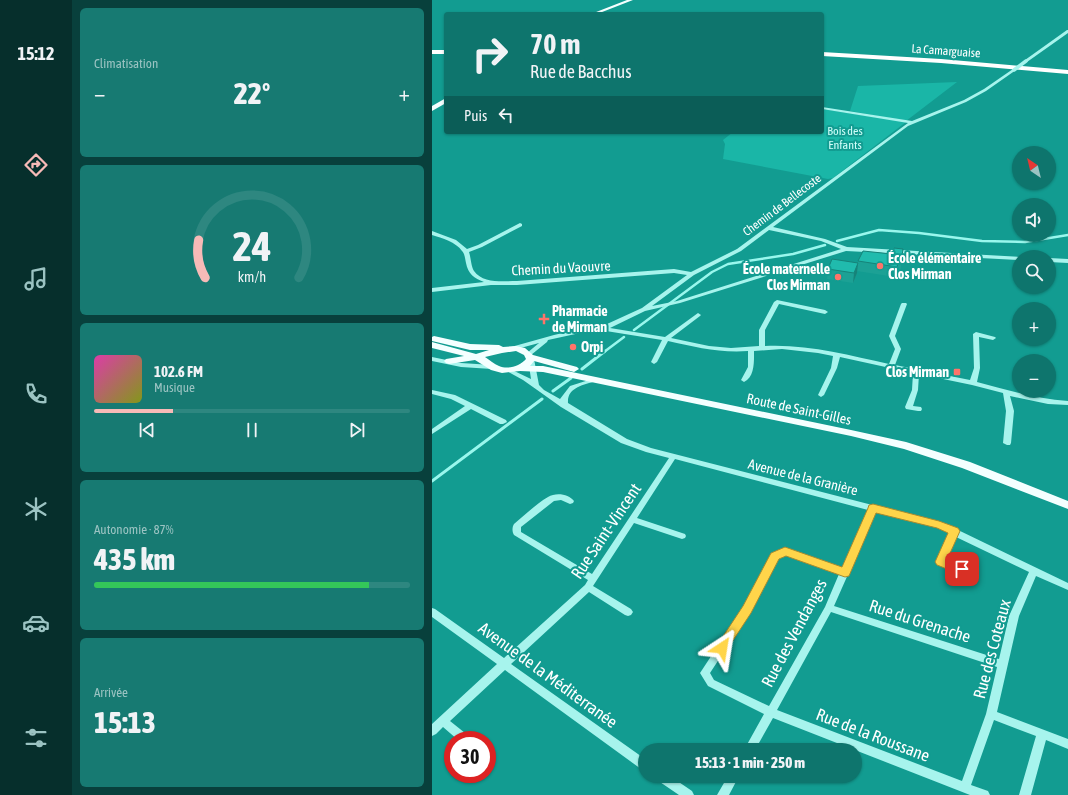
<!DOCTYPE html>
<html lang="fr">
<meta charset="utf-8">
<style>
:root{--surface:#0e756d;--page:#177a72;--text:#f1f3f6;--muted:#9bc3c2;--line:#2e8780;--accent:#f7bab7}
body{margin:0;font-family:"Asap Condensed",sans-serif;background:var(--page);color:var(--text);height:100vh;display:flex;flex-direction:column;font-size:15px;white-space:nowrap}
*{box-sizing:border-box;margin:0}
p{font-size:13px;color:var(--muted)}
.icon{flex:none;width:22px;height:22px;fill:none;stroke:currentColor;stroke-width:2;stroke-linecap:round;stroke-linejoin:round}
.map{position:relative;flex:1;overflow:hidden}
.sheet{display:flex;flex-direction:column;gap:8px;padding:8px;background:#08403c;width:360px}
.sheet>*{flex:none}
.banner{position:absolute;left:12px;top:12px;width:380px;height:122px;border-radius:4px;box-shadow:0 1px 3px #0004;background:#0e756d;color:var(--text);overflow:hidden}
.needle{width:26px;rotate:325deg}
.controls{position:absolute;left:580px;top:146px;display:grid;gap:8px}
.controls a{display:grid;place-items:center;width:44px;height:44px;border-radius:50%;background:var(--surface);box-shadow:0 1px 3px #0004;font-size:20px}
.speed{position:absolute;left:12px;top:731px;display:flex;gap:8px;font-size:20px;font-weight:700;text-align:center}
.speed>*{display:grid;place-content:center;width:52px;height:52px;border-radius:50%;background:var(--surface);box-shadow:0 1px 3px #0004;line-height:1}
.speed .limit{border:6px solid #d22;background:#fff;color:#111}
.pin{position:absolute;display:grid;place-items:center;width:34px;height:34px;color:#fff;margin:-17px;border-radius:8px;box-shadow:0 2px 6px #0006}
.me{position:absolute;width:44px;margin:-22px;rotate:33deg;stroke-linejoin:round;filter:drop-shadow(0 0 3px #0008)}
.turn{display:flex;align-items:center;gap:14px;height:84px;padding:0 20px;font-size:18px}
.turn .icon{width:52px;height:52px;stroke-width:2.5}
.turn b{display:block;font-size:28px;line-height:34px}
.then{display:flex;align-items:center;height:38px;padding:0 20px;background:#0003;gap:8px;font-size:15px}
.big{font-size:30px;font-weight:800;line-height:1.1}
.sheet .card{flex:1;display:flex;flex-direction:column;justify-content:center;gap:6px;min-width:0;padding:0 14px;border-radius:6px;background:var(--page)}
.sheet .dial{align-items:center;gap:0}
.dial svg{height:104px;overflow:visible;fill:none;stroke:var(--line);stroke-width:7;stroke-linecap:round;text-anchor:middle}
.dial text{fill:var(--text);stroke:none}
.song{display:flex;align-items:center;gap:12px}
.cover{width:48px;height:48px;border-radius:6px;background:linear-gradient(135deg,hsl(320 70% 55%),hsl(70 70% 35%))}
.played{height:4px;border-radius:2px;background:linear-gradient(90deg,var(--accent) 25%,var(--line) 25%)}
.keys{display:flex;justify-content:space-around;direction:ltr}
.heat{display:flex;justify-content:space-between;align-items:center;font-size:22px;direction:ltr}
.charge{height:6px;border-radius:3px;background:linear-gradient(90deg,#34c759 87%,var(--line) 0)}
.trip{position:absolute;left:206px;top:743px;width:224px;height:40px;border-radius:20px;background:var(--surface);box-shadow:0 1px 3px #0004;font-weight:800;line-height:40px;text-align:center}
main{display:flex;flex:1;min-height:0}
.menu{display:flex;flex-direction:column;width:72px;justify-content:space-around;align-items:center;background:#062f2c;color:var(--muted)}
.menu .icon{width:28px;height:28px}
.menu .on{color:var(--accent)}
.menu b{font-size:18px;color:var(--text)}
.map>svg:first-child{display:block}
</style>
<main>
<nav class="menu">
<b>15:12</b>
<svg class="icon on" aria-label="directions" viewBox="0 0 24 24"><path d="M12 3l9 9-9 9-9-9zM9 14v-3h6M13 9l2 2-2 2"/></svg>
<svg class="icon" aria-label="music" viewBox="0 0 24 24"><path d="M9 18V5l10-2v13"/><circle cx="6" cy="18" r="3"/><circle cx="16" cy="16" r="3"/></svg>
<svg class="icon" aria-label="phone" viewBox="0 0 24 24"><path d="M5 4h4l2 5-3 2q2 4 5 5l2-3 5 2v4C11 20 4 13 5 4z"/></svg>
<svg class="icon" aria-label="climate" viewBox="0 0 24 24"><path d="M12 3v18M4 7l16 10M4 17L20 7"/></svg>
<svg class="icon" aria-label="car" viewBox="0 0 24 24"><path d="M5 17H2v-5l4-1 3-4h7l3 4 3 1v5h-3M9 17h6M6 11h13"/><circle cx="7" cy="17" r="2"/><circle cx="17" cy="17" r="2"/></svg>
<svg class="icon" aria-label="filters" viewBox="0 0 24 24"><path d="M4 7h16M4 17h16"/><circle cx="9" cy="7" r="2"/><circle cx="15" cy="17" r="2"/></svg>
</nav>
<section class="sheet">
<div class="card"><p>Climatisation</p>
<div class="heat"><a>−</a><b class="big">22°</b><a>+</a></div>
</div>
<div class="card dial"><svg viewBox="0 0 100 80">
<path d="M14 69A42 42 0 1 1 86 69"/>
<path d="M14 69A42 42 0 0 1 9 40" stroke="#f7bab7"/>
<text x="50" y="56" font-size="32" font-weight="700">24</text>
<text x="50" y="72" font-size="11">km/h</text>
</svg></div>
<div class="card">
<div class="song"><i class="cover"></i><div><b>102.6 FM</b><p>Musique</p></div></div>
<div class="played"></div>
<div class="keys"><svg class="icon" aria-label="previous" viewBox="0 0 24 24"><path d="M18 5L8 12l10 7zM5 5v14"/></svg><svg class="icon" aria-label="pause" viewBox="0 0 24 24"><path d="M8 5v14M16 5v14"/></svg><svg class="icon" aria-label="next" viewBox="0 0 24 24"><path d="M6 5l10 7-10 7zM19 5v14"/></svg></div>
</div>
<div class="card"><p>Autonomie · 87%</p><b class="big">435 km</b><div class="charge"></div></div>
<div class="card"><p>Arrivée</p><b class="big">15:13</b></div>
</section>
<div class="map">
<svg width="636" height="795" viewBox="0 0 636 795">
<rect width="100%" height="100%" fill="#129c91"/>
<path fill="#1ab6a7" d="M525,82L474,121L418,111L426,86Z
M390,109L474,122L401,178L396,179L291,159L293,144L291,140L301,132H390Z"/>
<g fill="none" stroke-linecap="round" stroke-linejoin="round">
<path stroke="#99f7ed" stroke-width="2.5" d="M405,241L447,230L487,233L550,241L593,242L636,235
M202,330L280,272L296,264L361,254L393,245
M172,352L192,337"/>
<path stroke="#99f7ed" stroke-width="3" d="M150,369L173,351
M121,391L139,378
M0,481L110,399"/>
<path fill="#a7f4ed" fill-rule="evenodd" d="M635,30H636V33L595,62H593V60Z
M581,69L584,70L554,91L534,102L476,126L341,227L393,239L415,247L589,257H587V260L414,251L248,303L213,311L178,328L233,337L266,313L269,315L268,316L239,338L277,346L299,348L327,346V330L342,302L345,300L393,310L396,312L393,314L347,304L333,330V346C375,344 416,355 457,364L463,349L457,336L469,304L470,303H474L475,304L463,336L469,349L463,365L538,380L542,368L541,334L544,332L563,337L564,338L561,340L547,337L548,368L545,382C575,390 605,399 636,401V405L616,404L578,396L582,411L579,443L578,445H575L571,443L574,411L571,393L540,385L487,374L486,390L481,406L489,407L490,409L489,411H486L474,409L473,407L480,390L481,373L408,357L405,368L392,395L389,397L386,395L399,368L401,356L386,353L350,349L322,351C322,361 323,377 312,382L309,380L316,367V351C287,353 263,347 236,341L225,362L222,364L219,362L230,340L174,331L148,333L116,340L115,342L99,355H95L94,354L95,353L107,343L81,350L78,348L79,347L122,335L148,329L172,327L175,324L210,308L255,275L242,273L85,285H59L0,292V288L52,282C42,278 36,274 34,263C33,259 33,254 30,251C24,242 10,238 0,235V231L24,240L35,249L46,245L88,223L90,224V226L50,247L37,252C39,258 39,266 42,271C51,284 72,281 85,281L242,269L259,272L305,249L476,123L390,109V107L480,121L532,100L552,89ZM337,230L389,241L409,249L245,301L220,306L262,275L309,251Z
M617,258L636,259V263L617,262Z
M0,357L29,363L60,365L63,367L60,369L29,367L0,361Z
M99,357L102,359L107,385L112,390L128,399L138,386L160,379H164L165,380L164,381C152,385 135,387 136,403L195,439L219,448L510,523L525,529L526,530L636,583V590L604,576L587,616L565,712L636,739V749L614,740L599,795H587L604,736L562,720L539,785L556,791L558,795H538L341,718L323,750H312L332,714L276,686L268,673L270,670L312,606L340,554L353,549L410,568L436,510L243,459L205,518L253,534L254,536L253,538L250,539L202,523L161,586L199,609L201,612L199,615L196,616L193,615L157,592L79,664L213,759V770L209,769L73,670L18,721L38,737L39,740H26L11,727L4,734L0,736V724L65,664L0,617V608L3,609L72,658L153,585L156,580L82,535C80,532 80,527 82,524C93,515 104,504 116,497C124,492 137,494 142,501L141,503L138,504L129,500L122,501L89,527V532L160,574L237,458L214,452L189,443L129,407L108,392L91,380L73,370L76,368L78,369L99,379L96,359ZM444,511L505,527L517,533L505,562L506,564L530,572L533,571L534,569L533,567L514,560L524,537L597,572L577,616L567,659L402,606ZM353,555L407,574L393,607L337,706L282,680L278,673L318,612L346,558ZM399,612L565,667L554,714L530,781L345,710Z
M0,390L23,395L74,420L75,422L71,424H68L39,409L0,434V429L33,406L19,399L0,394Z
M55,752L59,753L63,760L62,764L58,765L55,764Z
M224,776H238L260,791L262,795H247L225,780Z
M296,776H307L297,795H285Z"/>
<path fill="#f4ffff" fill-rule="evenodd" d="M195,0H201L165,14H159Z
M14,98V103L0,111V106Z
M2,336L38,344L67,345L71,347L84,346L93,348L101,355L145,367L147,369L142,372L102,361L98,366H111L419,430L474,442L538,462L636,501V509L530,468L472,449L419,436L111,372L88,371L70,373L59,370L43,360L17,364L14,363L12,361L14,359L32,356L0,348V342L44,354L57,350H38L0,341V337ZM84,351L92,355L94,359C88,366 76,370 67,366C62,364 58,360 53,357L70,353Z"/>
<path fill="#fff" fill-rule="evenodd" d="M0,50H14V54H0Z
M390,52L509,59L636,70V74L509,63L390,56Z"/>
<path stroke="#a7f4ed" stroke-width="3.5" d="M582,70L594,61"/>
</g>
<path fill="#1ca195" d="M460,254L470,259L468,273H465L463,277L425,271L426,261Z
M426,263L425,273L421,283L395,279L396,269Z"/>
<path fill="#168379" d="M426,263L425,273L421,283L422,273Z
M466,263L465,273L463,277L465,267Z"/>
<path fill="#20bbad" stroke="#168379" d="M462,248L471,249L469,263H466L465,267L426,261L431,251L460,254Z
M400,259L426,263L422,273L396,269Z"/>
<path fill="#ffd54a" stroke="#a68a30" d="M441,504L507,521L526,528L528,531L515,560L534,566L536,569L534,572C526,575 513,568 505,565L503,562L516,533L505,528L444,513L417,576L413,577L354,556L347,559L319,613L294,651L290,653L286,651L284,648L286,644L311,606L339,553L353,547L410,567L436,508L437,505Z"/>
<g fill="#ff746a" stroke="#129c91" stroke-width="1.5">
<circle cx="448" cy="266" r="4"/>
<circle cx="406" cy="277" r="4"/>
<path d="M110 313h4v4h4v4h-4v4h-4v-4h-4v-4h4z"/>
<circle cx="141" cy="347" r="4"/>
<rect x="521" y="368" width="8" height="8" rx="2"/>
</g>
<g text-anchor="middle" stroke-width="4" stroke-linejoin="round" paint-order="stroke">
<g font-size="12" fill="#fff" stroke="#129c91">
<text transform="translate(514 51) rotate(4)" y="4">La Camarguaise</text>
<text transform="translate(350 205) rotate(-37)" y="4">Chemin de Bellecoste</text>
</g>
<g font-size="12" fill="#d0fef9" stroke="#129c91">
<text x="413" y="135">Bois des<tspan x="413" dy="14">Enfants</tspan></text>
</g>
<g font-size="14" font-weight="bold" fill="#fff" stroke="#129c91" text-anchor="start">
<text x="456" y="263">École élémentaire<tspan x="456" dy="16">Clos Mirman</tspan></text>
<text x="398" y="274" text-anchor="end">École maternelle<tspan x="398" dy="16">Clos Mirman</tspan></text>
<text x="120" y="316">Pharmacie<tspan x="120" dy="16">de Mirman</tspan></text>
<text x="149" y="352">Orpi</text>
<text x="517" y="377" text-anchor="end">Clos Mirman</text>
</g>
<g font-size="14" fill="#fff" stroke="#129c91">
<text transform="translate(129 268) rotate(-3)" y="5">Chemin du Vaouvre</text>
<text transform="translate(367 409) rotate(12)" y="5">Route de Saint-Gilles</text>
<text transform="translate(371 477) rotate(14)" y="5">Avenue de la Granière</text>
</g>
<g font-size="17" fill="#fff" stroke="#129c91">
<text transform="translate(174 531) rotate(-56)" y="6">Rue Saint-Vincent</text>
<text transform="translate(488 621) rotate(18)" y="6">Rue du Grenache</text>
<text transform="translate(362 633) rotate(-62)" y="6">Rue des Vendanges</text>
<text transform="translate(560 649) rotate(-75)" y="6">Rue des Coteaux</text>
<text transform="translate(116 675) rotate(36)" y="6">Avenue de la Méditerranée</text>
<text transform="translate(441 735) rotate(21)" y="6">Rue de la Roussane</text>
</g>
</g>
</svg>
<div class="controls">
<a><svg class="needle" viewBox="-14 -14 28 28"><path d="M0-13l5 13h-10z" fill="#e53935"/><path d="M0 13l5-13h-10z" fill="#9bc3c2"/></svg></a>
<a><svg class="icon" aria-label="sound" viewBox="0 0 24 24"><path d="M4 9h4l5-4v14l-5-4H4zM17 9q2 3 0 6"/></svg></a>
<a><svg class="icon" aria-label="search" viewBox="0 0 24 24"><circle cx="10" cy="10" r="6"/><path d="M15 15l6 6"/></svg></a>
<a>+</a>
<a>−</a>
</div>
<div class="speed"><div class="limit">30</div></div>
<div class="pin" style="left:530px;top:569px;background:#d93025"><svg class="icon" aria-label="arrive" viewBox="0 0 24 24"><path d="M6 21V4h12l-3 4 3 4H6"/></svg></div>
<svg class="me" style="left:290px;top:648px" viewBox="-20 -20 40 40"><path d="M0-17L14 15 0 8-14 15z" fill="#ffd54a" stroke="#fff" stroke-width="4"/></svg>
<div class="trip">15:13 · 1 min · 250 m</div>
<div class="banner">
<div class="turn"><svg class="icon" aria-label="right" viewBox="0 0 24 24"><path d="M7 20v-9h11M14 6l5 5-5 5"/></svg><div><b>70 m</b>Rue de Bacchus</div></div>
<div class="then">Puis<svg class="icon" aria-label="left" viewBox="0 0 24 24"><path d="M17 20v-9H6M10 6l-5 5 5 5"/></svg></div>
</div>
</div>
</main>
